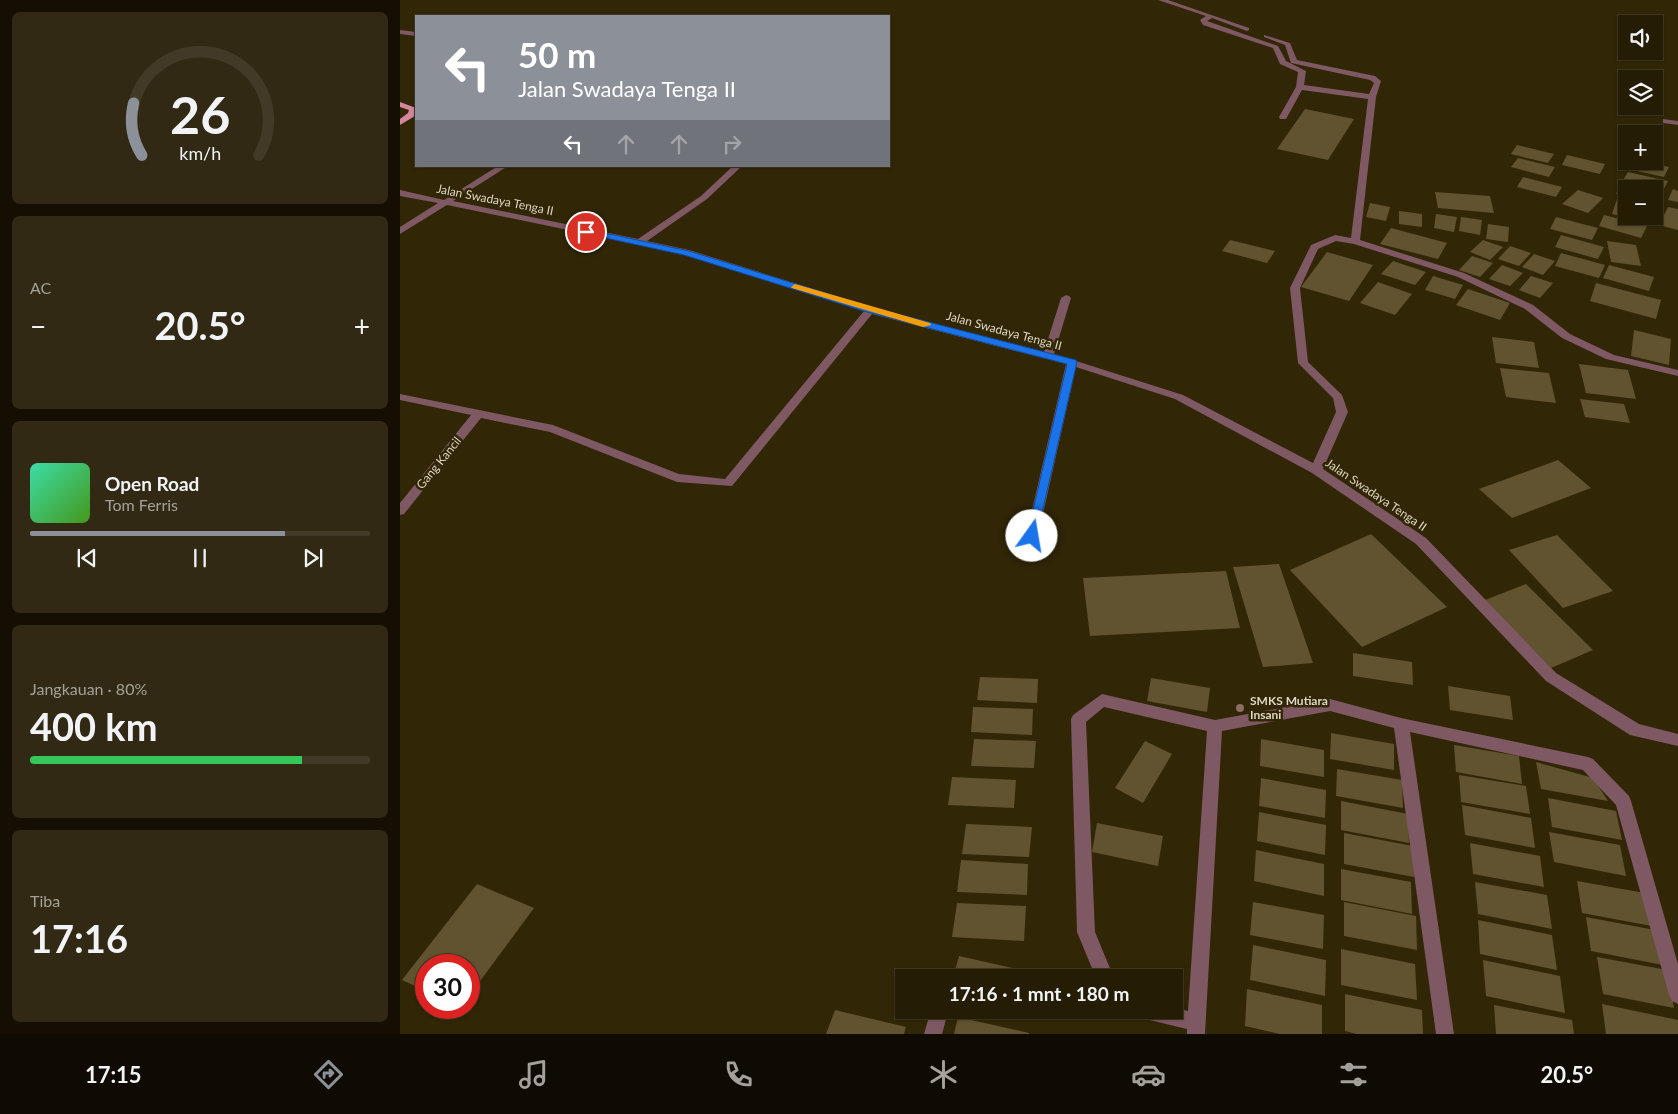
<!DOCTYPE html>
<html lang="id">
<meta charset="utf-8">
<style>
:root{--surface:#251c04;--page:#312913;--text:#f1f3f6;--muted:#a3a19a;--line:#423a26;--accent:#8c9099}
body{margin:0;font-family:Lato,sans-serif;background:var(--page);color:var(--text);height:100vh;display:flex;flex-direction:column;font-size:19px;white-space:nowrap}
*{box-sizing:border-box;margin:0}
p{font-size:16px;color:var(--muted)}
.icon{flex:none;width:28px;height:28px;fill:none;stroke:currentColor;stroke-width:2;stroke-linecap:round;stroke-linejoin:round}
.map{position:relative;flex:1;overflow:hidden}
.sheet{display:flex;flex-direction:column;gap:12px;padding:12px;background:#140f02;width:400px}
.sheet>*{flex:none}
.hud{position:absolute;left:15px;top:15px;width:475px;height:152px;border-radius:0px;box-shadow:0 1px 4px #0004,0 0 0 1px var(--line);background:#8c9099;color:#fff;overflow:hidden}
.buttons{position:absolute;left:1218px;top:15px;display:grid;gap:10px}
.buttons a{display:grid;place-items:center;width:45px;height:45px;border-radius:0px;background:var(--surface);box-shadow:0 1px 4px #0004,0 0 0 1px var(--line);font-size:25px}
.speed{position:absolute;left:15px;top:954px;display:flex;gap:10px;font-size:25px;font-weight:700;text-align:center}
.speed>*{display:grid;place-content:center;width:65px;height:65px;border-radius:50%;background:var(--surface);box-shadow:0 1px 4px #0004,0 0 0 1px var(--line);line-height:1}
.speed .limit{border:8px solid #d22;background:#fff;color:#111}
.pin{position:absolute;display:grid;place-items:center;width:42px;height:42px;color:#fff;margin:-21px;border:2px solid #fff;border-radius:50%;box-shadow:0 1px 5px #0007}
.me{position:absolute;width:55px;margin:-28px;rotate:13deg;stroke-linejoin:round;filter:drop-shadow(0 0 4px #0008)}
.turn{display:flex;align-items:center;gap:18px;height:105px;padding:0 20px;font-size:22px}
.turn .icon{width:65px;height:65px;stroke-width:2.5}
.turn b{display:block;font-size:35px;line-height:42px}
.lanes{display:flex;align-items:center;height:48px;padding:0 20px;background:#0003;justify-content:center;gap:25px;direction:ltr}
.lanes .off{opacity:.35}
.big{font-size:38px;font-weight:700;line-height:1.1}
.sheet .widget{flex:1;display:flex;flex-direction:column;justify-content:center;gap:8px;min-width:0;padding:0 18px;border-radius:8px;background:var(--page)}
.sheet .dial{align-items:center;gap:0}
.dial svg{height:130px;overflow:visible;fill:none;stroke:var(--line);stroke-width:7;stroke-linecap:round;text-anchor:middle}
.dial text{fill:var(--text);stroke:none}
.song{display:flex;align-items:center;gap:15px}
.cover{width:60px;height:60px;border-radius:8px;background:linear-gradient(135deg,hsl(160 70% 55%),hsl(100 70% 35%))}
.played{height:5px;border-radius:2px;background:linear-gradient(90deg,var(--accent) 75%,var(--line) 75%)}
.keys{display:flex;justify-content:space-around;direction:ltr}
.heat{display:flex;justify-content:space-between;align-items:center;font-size:28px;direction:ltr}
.charge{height:8px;border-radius:4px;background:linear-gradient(90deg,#34c759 80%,var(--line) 0)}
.trip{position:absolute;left:495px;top:969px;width:288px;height:50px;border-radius:0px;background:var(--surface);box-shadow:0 1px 4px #0004,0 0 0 1px var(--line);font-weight:700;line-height:50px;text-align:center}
.tabs{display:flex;height:80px;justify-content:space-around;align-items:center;background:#0f0b02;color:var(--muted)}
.tabs .icon{width:35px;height:35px}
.tabs .active{color:var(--accent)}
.tabs b{font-size:22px;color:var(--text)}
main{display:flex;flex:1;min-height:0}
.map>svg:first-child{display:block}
</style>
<main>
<section class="sheet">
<div class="widget dial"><svg viewBox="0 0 100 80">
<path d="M14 69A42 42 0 1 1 86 69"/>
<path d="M14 69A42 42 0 0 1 9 37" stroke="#8c9099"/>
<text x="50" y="56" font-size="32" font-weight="700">26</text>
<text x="50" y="72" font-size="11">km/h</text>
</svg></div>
<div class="widget"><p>AC</p>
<div class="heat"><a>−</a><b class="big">20.5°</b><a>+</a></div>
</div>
<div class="widget">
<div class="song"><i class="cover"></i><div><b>Open Road</b><p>Tom Ferris</p></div></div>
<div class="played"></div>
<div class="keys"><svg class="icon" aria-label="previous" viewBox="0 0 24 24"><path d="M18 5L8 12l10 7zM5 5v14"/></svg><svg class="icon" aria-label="pause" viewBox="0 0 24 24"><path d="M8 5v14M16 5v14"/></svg><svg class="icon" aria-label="next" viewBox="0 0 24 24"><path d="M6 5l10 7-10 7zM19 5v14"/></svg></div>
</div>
<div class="widget"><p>Jangkauan · 80%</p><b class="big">400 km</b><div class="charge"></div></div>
<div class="widget"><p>Tiba</p><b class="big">17:16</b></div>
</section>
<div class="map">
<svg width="1278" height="1034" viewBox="0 0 1278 1034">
<rect width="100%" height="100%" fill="#312606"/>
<path fill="#61532f" d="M905,109L954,119L928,160L877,149Z
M1117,145L1154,154L1148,163L1111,154Z
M1167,155L1205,164L1200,174L1162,165Z
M1118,158L1155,167L1149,177L1111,167Z
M1228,161H1243L1269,167L1264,177L1224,168Z
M1228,172L1268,181L1263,191L1222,182Z
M1123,177L1162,187L1156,197L1117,187Z
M1221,183L1241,188V189H1226V196L1216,194Z
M1273,189L1278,191V202L1268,200Z
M1178,190L1203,198L1188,213L1162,204Z
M1254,191L1262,193L1257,204L1254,203Z
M1035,192L1090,196L1094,213L1038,208Z
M1217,199L1226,201V216H1253L1251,223L1212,214Z
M970,203L990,207L986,221L966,217Z
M1268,207L1278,209V230L1259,225Z
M999,211L1022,214V227L999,224Z
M1036,214L1057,217L1054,232L1034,228Z
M1204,215L1247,226L1241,238L1199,226Z
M1061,217L1082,220L1080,235L1059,231Z
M1156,217L1198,228L1192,240L1150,229Z
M1088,224L1109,227L1108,242L1086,239Z
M991,228L1047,243L1038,259L980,244Z
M1161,235L1204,247L1198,259L1155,247Z
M830,240L875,251L867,263L822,251Z
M1083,240L1103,247L1090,260L1070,252Z
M1207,241L1236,245L1241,266L1211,262Z
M1110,246L1131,253L1119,266L1098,259Z
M927,252L973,265L949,301L901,287Z
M1161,253L1205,265L1199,278L1155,266Z
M1134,254L1155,261L1143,275L1122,267Z
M1072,256L1093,263L1080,277L1059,270Z
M993,261L1026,272L1015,285L981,274Z
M1102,265L1123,273L1110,286L1089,279Z
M1209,265L1254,277L1249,291L1203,278Z
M1033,276L1063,285L1055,299L1025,290Z
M1131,276L1153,283L1140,298L1119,290Z
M978,282L1012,294L995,315L960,303Z
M1196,283L1261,300L1256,319L1190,301Z
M1068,289L1110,303L1100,320L1056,305Z
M1234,330L1271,339L1269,365L1231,356Z
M1092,337L1134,342L1139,368L1096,363Z
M1179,364L1228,370L1236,399L1186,393Z
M1100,368L1149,373L1156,403L1106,397Z
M1180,399L1224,404L1230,423L1185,417Z
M1158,460L1191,488L1112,518L1079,489Z
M971,534L1047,607L962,647L890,570Z
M1157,535L1213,591L1163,608L1109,550Z
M879,564L913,663L863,667L833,567Z
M826,571L840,628L690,636L683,578Z
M1126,584L1193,650L1151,668L1085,600Z
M953,653L1012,662L1013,685L953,676Z
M580,677L638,679L637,703L577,700Z
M751,678L810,688L807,712L747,701Z
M1048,686L1110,696L1113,720L1050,710Z
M573,707L633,709L632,735L571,732Z
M931,733L994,744V770L930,759Z
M574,739L636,741L634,768L571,766Z
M861,739L924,750V777L860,766Z
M745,741L772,754L743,803L715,788Z
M1054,745L1119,756L1122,784L1056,772Z
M1136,762L1193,778L1208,801L1141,789Z
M937,769L1002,780L1003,808L936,796Z
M1059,775L1126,786L1130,814L1061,802Z
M552,777L616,780L614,808L548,805Z
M861,778L926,790L925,818L859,806Z
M1148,798L1216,811L1222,840L1152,827Z
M941,801L1008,814L1009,843L941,830Z
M1062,805L1131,818L1135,848L1065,835Z
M859,812L926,825L925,855L857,841Z
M697,823L763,836L758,866L692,852Z
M566,824L632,827L629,857L562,854Z
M1149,832L1220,845L1226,876L1154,862Z
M944,833L1013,846L1014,877L944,864Z
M1070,843L1140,856L1144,887L1073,874Z
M856,850L924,864V896L854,881Z
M561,860L628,864L627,895L557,892Z
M941,869L1011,882L1012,914L941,900Z
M1177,881L1245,893L1257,927L1182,913Z
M1075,882L1147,895L1152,929L1078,914Z
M77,884L134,908L69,996V965H26V991L2,980Z
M853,902L924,915L923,949L850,935Z
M944,902L1016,916L1017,950L944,936Z
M557,903L626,906L624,941L552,937Z
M1186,917L1255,930L1268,966L1191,951Z
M1078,920L1152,935L1157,970L1080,954Z
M853,945L926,960L925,996L850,980Z
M941,949L1015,964L1017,1000L941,985Z
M559,956L630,972L628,978H553Z
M1197,957L1267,970L1274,1008L1203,994Z
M1083,960L1160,976L1165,1013L1086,996Z
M847,989L922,1005V1034H880L845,1026Z
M945,994L1022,1010L1023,1034H956L945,1031Z
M1202,1004L1278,1020V1034H1206Z
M1094,1005L1172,1020L1174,1034H1096Z
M435,1010L506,1027L504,1034H426Z
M558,1017L629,1033V1034H554Z"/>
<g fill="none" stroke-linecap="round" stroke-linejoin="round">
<path fill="#7e5862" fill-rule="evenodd" d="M758,0H768L849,28V30L847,31L812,18L807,21L878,46L886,61L906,71L904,85L969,94L974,83L970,80L891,63L885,45L864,37V35L890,43L897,60L975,76L981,81L976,97L960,240L1064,273L1133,305L1170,334L1214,355L1278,370V376L1206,359L1162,338L1125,309L1058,277L954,244L936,241L918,249L900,288L908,362L942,395L948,412L923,469L1026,538L1156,673L1239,724L1278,734V746L1230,735L1146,681L1016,544L912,473L775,399L676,367L638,536L636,539H628L626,536L666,364L472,314L332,486L277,482L150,432L81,418L4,514L0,515V503L71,415L0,400V394L153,425L279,474L325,479L464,311L284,254L47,205L0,234V227L38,203L0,196V190L44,200L98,166H108L53,201L238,239L301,196L333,166H342L307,199L247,241L289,250L474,308L644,352L661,298L666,295L669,296L671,298L654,354L783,395L913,463L936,412L933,398L898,363L890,288L911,245L935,235L951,238L968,99L902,90L886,119H880L879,117L896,87L898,72L880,64L873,48L803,25L800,20L806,16Z
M0,30L16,32V36L0,34Z
M1263,119L1278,121V125L1263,123Z
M702,694L815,720L930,699L1001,718L1188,757L1193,759L1229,796L1231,801L1278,964V1004L1272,1001L1269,995L1216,805L1183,770L1010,732L1054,1034H1036L994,728L930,711L822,731L805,1034H787V1029L733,1016L730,1010H774V1008L788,1011L807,731L704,707L686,722L695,932L714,978H696L677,932L671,719L673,715Z
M531,1010H545L547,1016L542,1034H524Z"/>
<path fill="#d4869c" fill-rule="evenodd" d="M0,102L16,108L15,116L0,125V119L8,113L9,110L0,107Z"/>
</g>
<path fill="#1a73e8" stroke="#114b97" d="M186,229L289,251L474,308L676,360L677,362L636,539L632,541L627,536L667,364L467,312L284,255L183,233V230Z"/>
<path fill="#f59e0b" d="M395,284L530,323L531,325L523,327L392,288L391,287Z"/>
<circle fill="#8d6e63" stroke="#312606" stroke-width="2" cx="840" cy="708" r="5"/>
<g text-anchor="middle" stroke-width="5" stroke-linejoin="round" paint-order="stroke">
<g font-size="12" fill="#ded7c6" stroke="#312606">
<text transform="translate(95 200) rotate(11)" y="4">Jalan Swadaya Tenga II</text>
<text transform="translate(604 331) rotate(15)" y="4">Jalan Swadaya Tenga II</text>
<text transform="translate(39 463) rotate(-51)" y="4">Gang Kancil</text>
<text transform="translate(976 495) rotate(34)" y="4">Jalan Swadaya Tenga II</text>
</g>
<g font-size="12" font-weight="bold" fill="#ded7c6" stroke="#312606" text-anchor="start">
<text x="850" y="705">SMKS Mutiara<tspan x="850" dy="14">Insani</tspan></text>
</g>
</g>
</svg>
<div class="buttons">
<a><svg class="icon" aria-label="sound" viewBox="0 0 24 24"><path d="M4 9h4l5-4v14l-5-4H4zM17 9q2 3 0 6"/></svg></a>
<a><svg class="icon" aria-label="layers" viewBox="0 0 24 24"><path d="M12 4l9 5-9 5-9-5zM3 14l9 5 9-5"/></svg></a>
<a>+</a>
<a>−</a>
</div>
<div class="speed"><div class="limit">30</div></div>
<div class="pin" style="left:186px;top:232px;background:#d93025"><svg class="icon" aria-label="arrive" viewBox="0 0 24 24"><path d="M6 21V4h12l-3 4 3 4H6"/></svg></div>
<svg class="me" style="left:632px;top:536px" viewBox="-20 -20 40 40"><circle r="19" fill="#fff"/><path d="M0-13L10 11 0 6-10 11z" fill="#1a73e8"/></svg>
<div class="trip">17:16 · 1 mnt · 180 m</div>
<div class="hud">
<div class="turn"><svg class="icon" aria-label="left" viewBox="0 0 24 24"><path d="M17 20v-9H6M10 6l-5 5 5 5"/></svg><div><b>50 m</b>Jalan Swadaya Tenga II</div></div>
<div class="lanes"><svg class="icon" aria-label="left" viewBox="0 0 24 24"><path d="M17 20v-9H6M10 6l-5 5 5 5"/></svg><svg class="icon off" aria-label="ahead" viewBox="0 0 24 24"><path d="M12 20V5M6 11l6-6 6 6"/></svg><svg class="icon off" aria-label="ahead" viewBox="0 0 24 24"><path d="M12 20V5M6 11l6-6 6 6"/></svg><svg class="icon off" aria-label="right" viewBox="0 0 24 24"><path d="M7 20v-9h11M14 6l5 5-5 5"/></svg></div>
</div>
</div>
</main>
<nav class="tabs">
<b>17:15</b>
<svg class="icon active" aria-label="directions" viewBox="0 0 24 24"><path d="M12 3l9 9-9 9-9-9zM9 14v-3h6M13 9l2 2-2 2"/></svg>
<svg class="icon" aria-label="music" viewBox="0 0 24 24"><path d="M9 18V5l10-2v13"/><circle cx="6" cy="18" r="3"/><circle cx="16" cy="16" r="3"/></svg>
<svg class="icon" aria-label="phone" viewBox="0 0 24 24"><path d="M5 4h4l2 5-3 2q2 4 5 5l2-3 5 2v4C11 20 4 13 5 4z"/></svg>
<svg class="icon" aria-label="climate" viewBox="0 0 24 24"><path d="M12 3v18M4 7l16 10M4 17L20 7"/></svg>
<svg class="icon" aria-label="car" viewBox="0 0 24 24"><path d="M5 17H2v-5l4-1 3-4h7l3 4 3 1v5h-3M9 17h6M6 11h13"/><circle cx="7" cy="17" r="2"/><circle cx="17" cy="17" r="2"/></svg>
<svg class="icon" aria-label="filters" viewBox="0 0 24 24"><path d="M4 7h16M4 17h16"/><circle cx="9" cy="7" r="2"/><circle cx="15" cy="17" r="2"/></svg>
<b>20.5°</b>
</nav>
